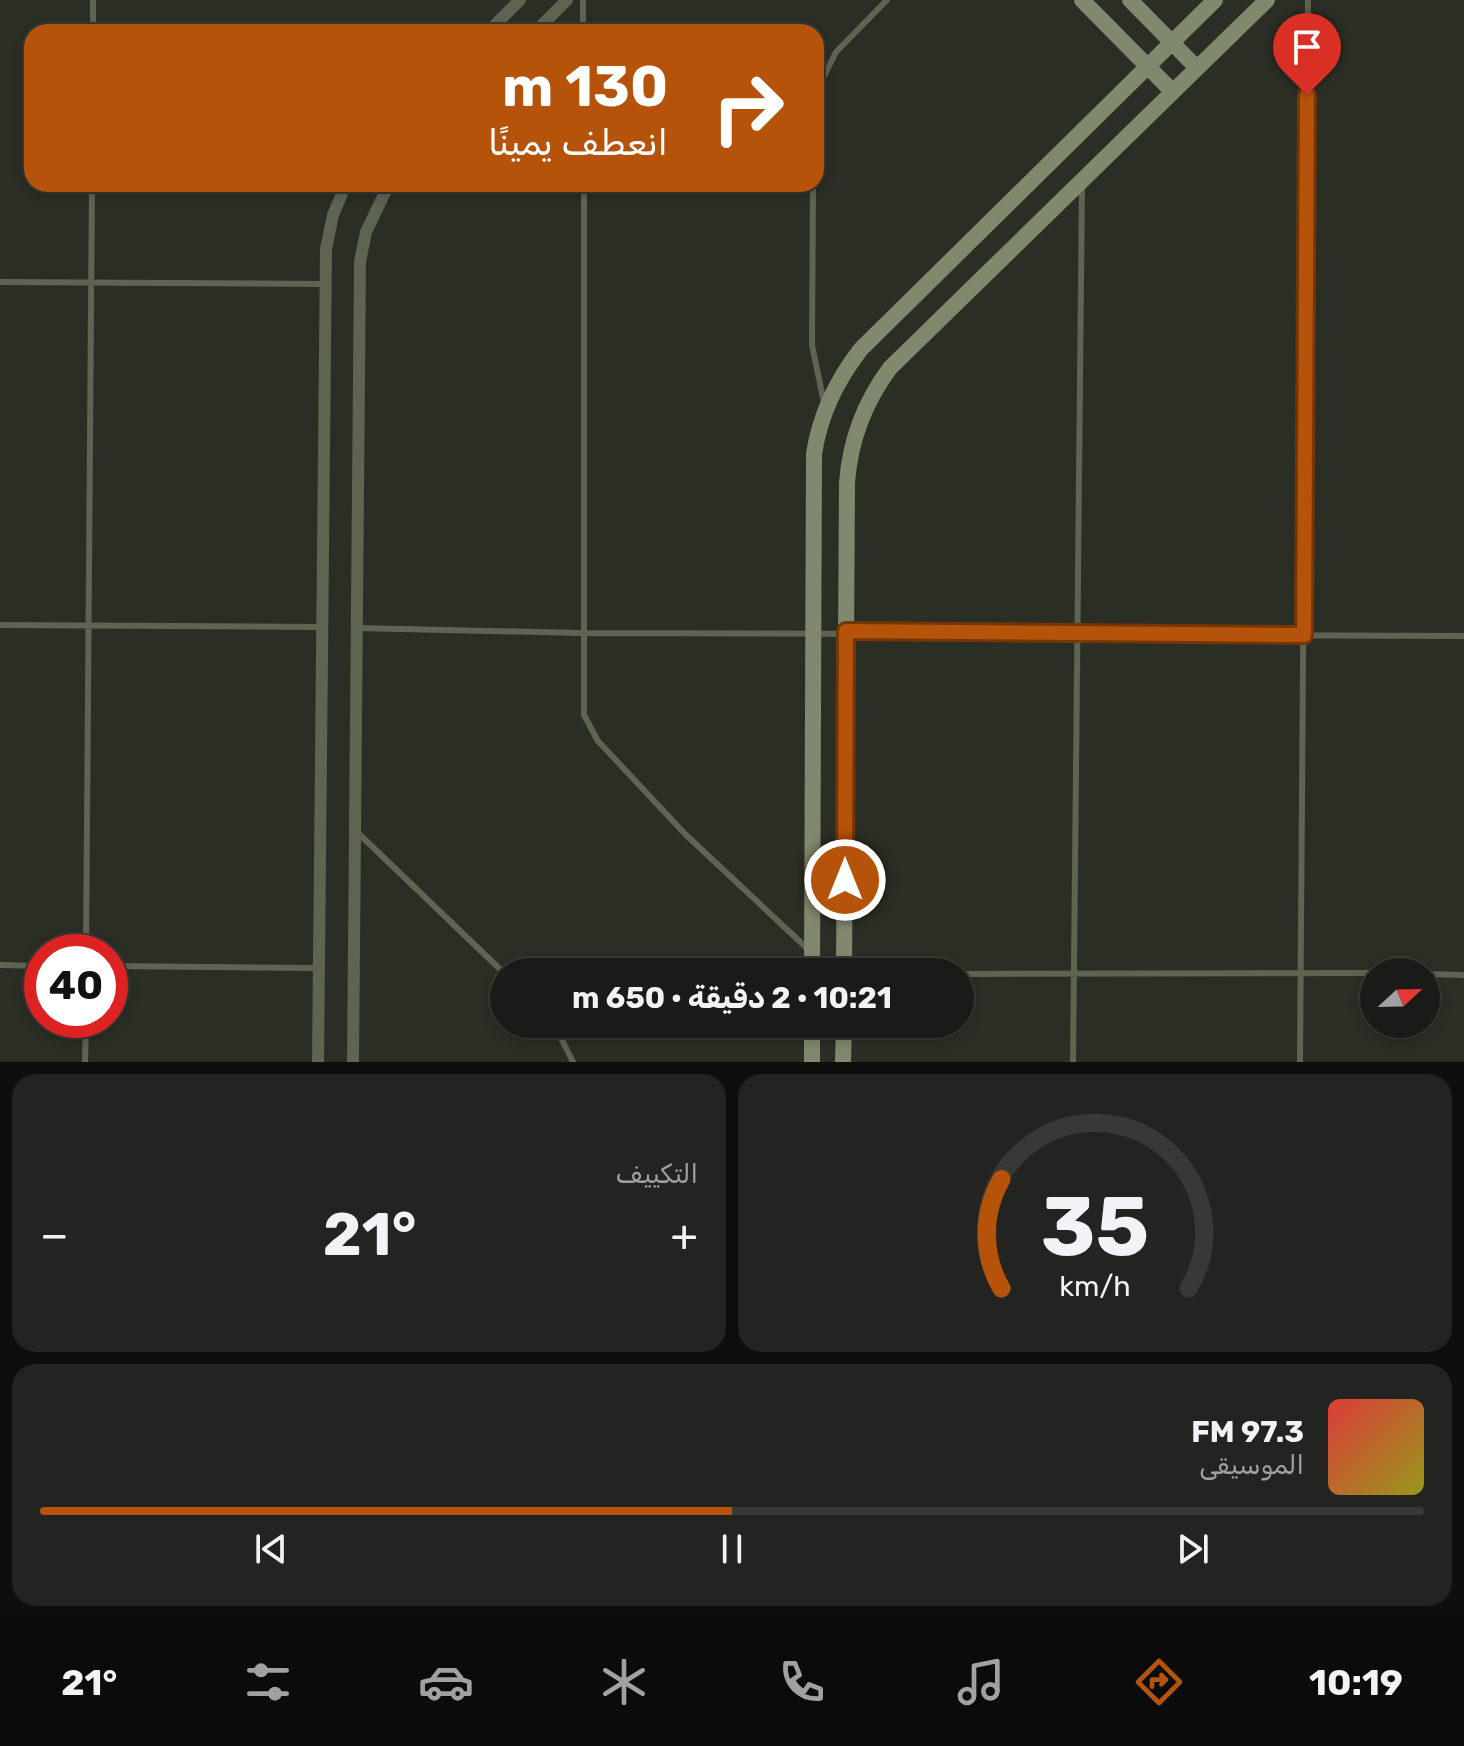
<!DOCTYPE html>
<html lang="ar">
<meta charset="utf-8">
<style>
:root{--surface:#1a1b18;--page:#232421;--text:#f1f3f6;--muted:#9fa1a2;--line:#383937;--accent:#b45309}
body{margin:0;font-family:Rubik,Cairo,sans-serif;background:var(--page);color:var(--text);direction:rtl;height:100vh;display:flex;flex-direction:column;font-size:30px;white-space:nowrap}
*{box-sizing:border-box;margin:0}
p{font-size:26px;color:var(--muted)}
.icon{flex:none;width:44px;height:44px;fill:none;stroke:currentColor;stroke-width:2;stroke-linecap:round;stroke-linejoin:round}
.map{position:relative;height:1062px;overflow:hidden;direction:ltr}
.details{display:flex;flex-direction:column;gap:12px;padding:12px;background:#0e0f0d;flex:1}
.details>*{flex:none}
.hud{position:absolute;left:24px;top:24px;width:800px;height:168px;border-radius:24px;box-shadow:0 4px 12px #0003,0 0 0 2px var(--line);direction:rtl;background:#b45309;color:#fff;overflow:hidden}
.needle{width:52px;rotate:68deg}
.controls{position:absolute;left:1360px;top:958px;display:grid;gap:16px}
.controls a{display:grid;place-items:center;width:80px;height:80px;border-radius:50%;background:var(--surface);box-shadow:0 4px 12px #0003,0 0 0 2px var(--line);font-size:40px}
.speed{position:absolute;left:24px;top:934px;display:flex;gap:16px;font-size:40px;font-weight:700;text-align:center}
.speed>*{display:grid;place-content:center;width:104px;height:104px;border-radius:50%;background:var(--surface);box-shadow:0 4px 12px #0003,0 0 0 2px var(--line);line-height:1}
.speed .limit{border:12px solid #d22;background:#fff;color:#111}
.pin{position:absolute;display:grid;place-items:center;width:68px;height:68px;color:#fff;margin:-82px -34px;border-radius:50% 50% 50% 0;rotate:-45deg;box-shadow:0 0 8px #0007}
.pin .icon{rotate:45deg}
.me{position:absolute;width:88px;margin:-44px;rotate:0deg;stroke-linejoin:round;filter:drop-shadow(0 0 6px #0008)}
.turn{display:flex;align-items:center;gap:28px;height:168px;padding:0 24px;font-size:36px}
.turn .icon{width:104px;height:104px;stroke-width:2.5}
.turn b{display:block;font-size:56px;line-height:68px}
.big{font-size:60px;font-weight:700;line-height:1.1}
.details .tile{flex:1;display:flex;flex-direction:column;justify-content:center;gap:12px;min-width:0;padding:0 28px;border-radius:24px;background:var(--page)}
.details .dial{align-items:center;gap:0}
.dial svg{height:208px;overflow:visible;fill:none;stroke:var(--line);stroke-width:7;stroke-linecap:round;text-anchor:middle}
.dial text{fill:var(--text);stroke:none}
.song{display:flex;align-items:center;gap:24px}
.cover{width:96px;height:96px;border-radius:12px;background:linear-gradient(135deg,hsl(0 70% 55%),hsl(60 70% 35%))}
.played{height:8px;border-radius:4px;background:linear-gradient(90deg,var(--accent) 50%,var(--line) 50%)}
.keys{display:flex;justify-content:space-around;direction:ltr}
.heat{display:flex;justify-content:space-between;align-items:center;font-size:44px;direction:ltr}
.details .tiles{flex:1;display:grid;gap:12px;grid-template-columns:1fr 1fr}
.tile:last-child{grid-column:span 2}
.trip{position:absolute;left:490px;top:958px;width:484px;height:80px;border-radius:40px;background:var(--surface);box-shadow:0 4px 12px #0003,0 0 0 2px var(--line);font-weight:700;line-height:80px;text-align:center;direction:rtl}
.tab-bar{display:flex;height:128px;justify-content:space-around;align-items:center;background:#0a0b0a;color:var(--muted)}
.tab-bar .icon{width:56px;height:56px}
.tab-bar .active{color:var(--accent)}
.tab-bar b{font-size:36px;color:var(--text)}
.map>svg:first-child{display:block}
</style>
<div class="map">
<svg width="1464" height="1062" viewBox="0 0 1464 1062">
<rect width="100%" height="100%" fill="#222420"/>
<path fill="#2b2e24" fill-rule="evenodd" d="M0,0H1464V1062H0ZM32,32H816V184H32ZM42,952H110V1020H42ZM504,972H960V1024H504ZM1374,972H1426V1024H1374Z"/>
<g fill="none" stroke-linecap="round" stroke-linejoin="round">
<path stroke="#5e6452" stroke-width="6" d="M583,0V32
M93,32V0
M816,92L836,52L887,0
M584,184V715L598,741L685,834L810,951
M813,184L812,345L824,403
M0,282L325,284
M0,625L322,627
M356,628L582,633L1464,636
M357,832L504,973
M86,952L92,184
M0,965L42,966
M110,966L319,968
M960,974L1374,973
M1426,974L1464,975
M554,1024L573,1062
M85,1062L86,1020
M1073,1062L1082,184
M1300,1062L1308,0"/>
<path stroke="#5e6452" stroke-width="12" d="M488,32L520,0
M535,32L567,0
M318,1062L326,249L333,215L346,184
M353,1062L360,262L366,232L389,184"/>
<path stroke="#80896d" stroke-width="16" d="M1082,0L1173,92
M1130,0L1197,68
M812,972L814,454C820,414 836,381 861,349L1215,0
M844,972L847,483C850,440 864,403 890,368L1267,0
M812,1062V1024
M843,1062L844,1024"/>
</g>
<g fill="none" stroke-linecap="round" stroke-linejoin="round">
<defs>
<path id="route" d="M845,880L846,631L1304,635L1307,95"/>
</defs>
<use href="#route" stroke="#753606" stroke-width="20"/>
<use href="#route" stroke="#b45309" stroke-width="14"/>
</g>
</svg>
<div class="controls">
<a><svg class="needle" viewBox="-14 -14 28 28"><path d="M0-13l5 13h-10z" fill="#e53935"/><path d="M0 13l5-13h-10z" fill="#9fa1a2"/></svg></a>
</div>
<div class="speed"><div class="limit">40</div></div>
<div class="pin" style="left:1307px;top:95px;background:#d93025"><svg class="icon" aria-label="arrive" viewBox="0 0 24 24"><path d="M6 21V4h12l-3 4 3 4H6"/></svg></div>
<svg class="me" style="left:845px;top:880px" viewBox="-20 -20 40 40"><circle r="17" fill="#b45309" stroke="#fff" stroke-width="3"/><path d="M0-11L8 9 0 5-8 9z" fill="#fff"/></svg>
<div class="trip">10:21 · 2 دقيقة · 650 m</div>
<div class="hud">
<div class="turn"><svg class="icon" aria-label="right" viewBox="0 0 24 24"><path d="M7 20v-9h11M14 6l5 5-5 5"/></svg><div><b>130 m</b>انعطف يمينًا</div></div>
</div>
</div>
<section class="details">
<div class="tiles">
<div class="tile dial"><svg viewBox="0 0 100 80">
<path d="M14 69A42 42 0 1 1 86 69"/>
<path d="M14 69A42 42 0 0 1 14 27" stroke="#b45309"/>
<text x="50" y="56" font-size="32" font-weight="700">35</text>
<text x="50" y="72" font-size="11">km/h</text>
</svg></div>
<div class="tile"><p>التكييف</p>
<div class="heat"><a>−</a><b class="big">21°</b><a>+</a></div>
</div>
<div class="tile">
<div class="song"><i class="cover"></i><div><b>97.3 FM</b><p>الموسيقى</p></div></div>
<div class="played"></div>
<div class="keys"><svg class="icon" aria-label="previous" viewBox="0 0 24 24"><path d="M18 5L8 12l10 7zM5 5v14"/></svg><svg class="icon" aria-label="pause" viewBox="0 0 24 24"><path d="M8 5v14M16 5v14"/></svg><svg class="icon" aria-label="next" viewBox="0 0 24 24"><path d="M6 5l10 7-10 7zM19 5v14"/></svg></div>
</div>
</div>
</section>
<nav class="tab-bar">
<b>10:19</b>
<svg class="icon active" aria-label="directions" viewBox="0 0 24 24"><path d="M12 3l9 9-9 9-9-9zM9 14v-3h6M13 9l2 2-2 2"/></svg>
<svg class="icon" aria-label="music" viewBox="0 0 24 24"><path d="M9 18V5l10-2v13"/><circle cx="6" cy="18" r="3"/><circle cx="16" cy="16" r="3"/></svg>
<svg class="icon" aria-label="phone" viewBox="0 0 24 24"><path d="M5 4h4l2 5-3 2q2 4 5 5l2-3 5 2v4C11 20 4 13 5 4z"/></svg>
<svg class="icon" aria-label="climate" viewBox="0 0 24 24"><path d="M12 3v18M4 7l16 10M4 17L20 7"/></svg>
<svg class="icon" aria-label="car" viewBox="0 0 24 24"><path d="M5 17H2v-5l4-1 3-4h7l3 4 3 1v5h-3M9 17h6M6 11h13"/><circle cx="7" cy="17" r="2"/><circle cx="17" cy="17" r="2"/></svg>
<svg class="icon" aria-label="filters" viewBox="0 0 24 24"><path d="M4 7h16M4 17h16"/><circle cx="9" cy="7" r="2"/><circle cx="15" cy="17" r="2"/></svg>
<b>21°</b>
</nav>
